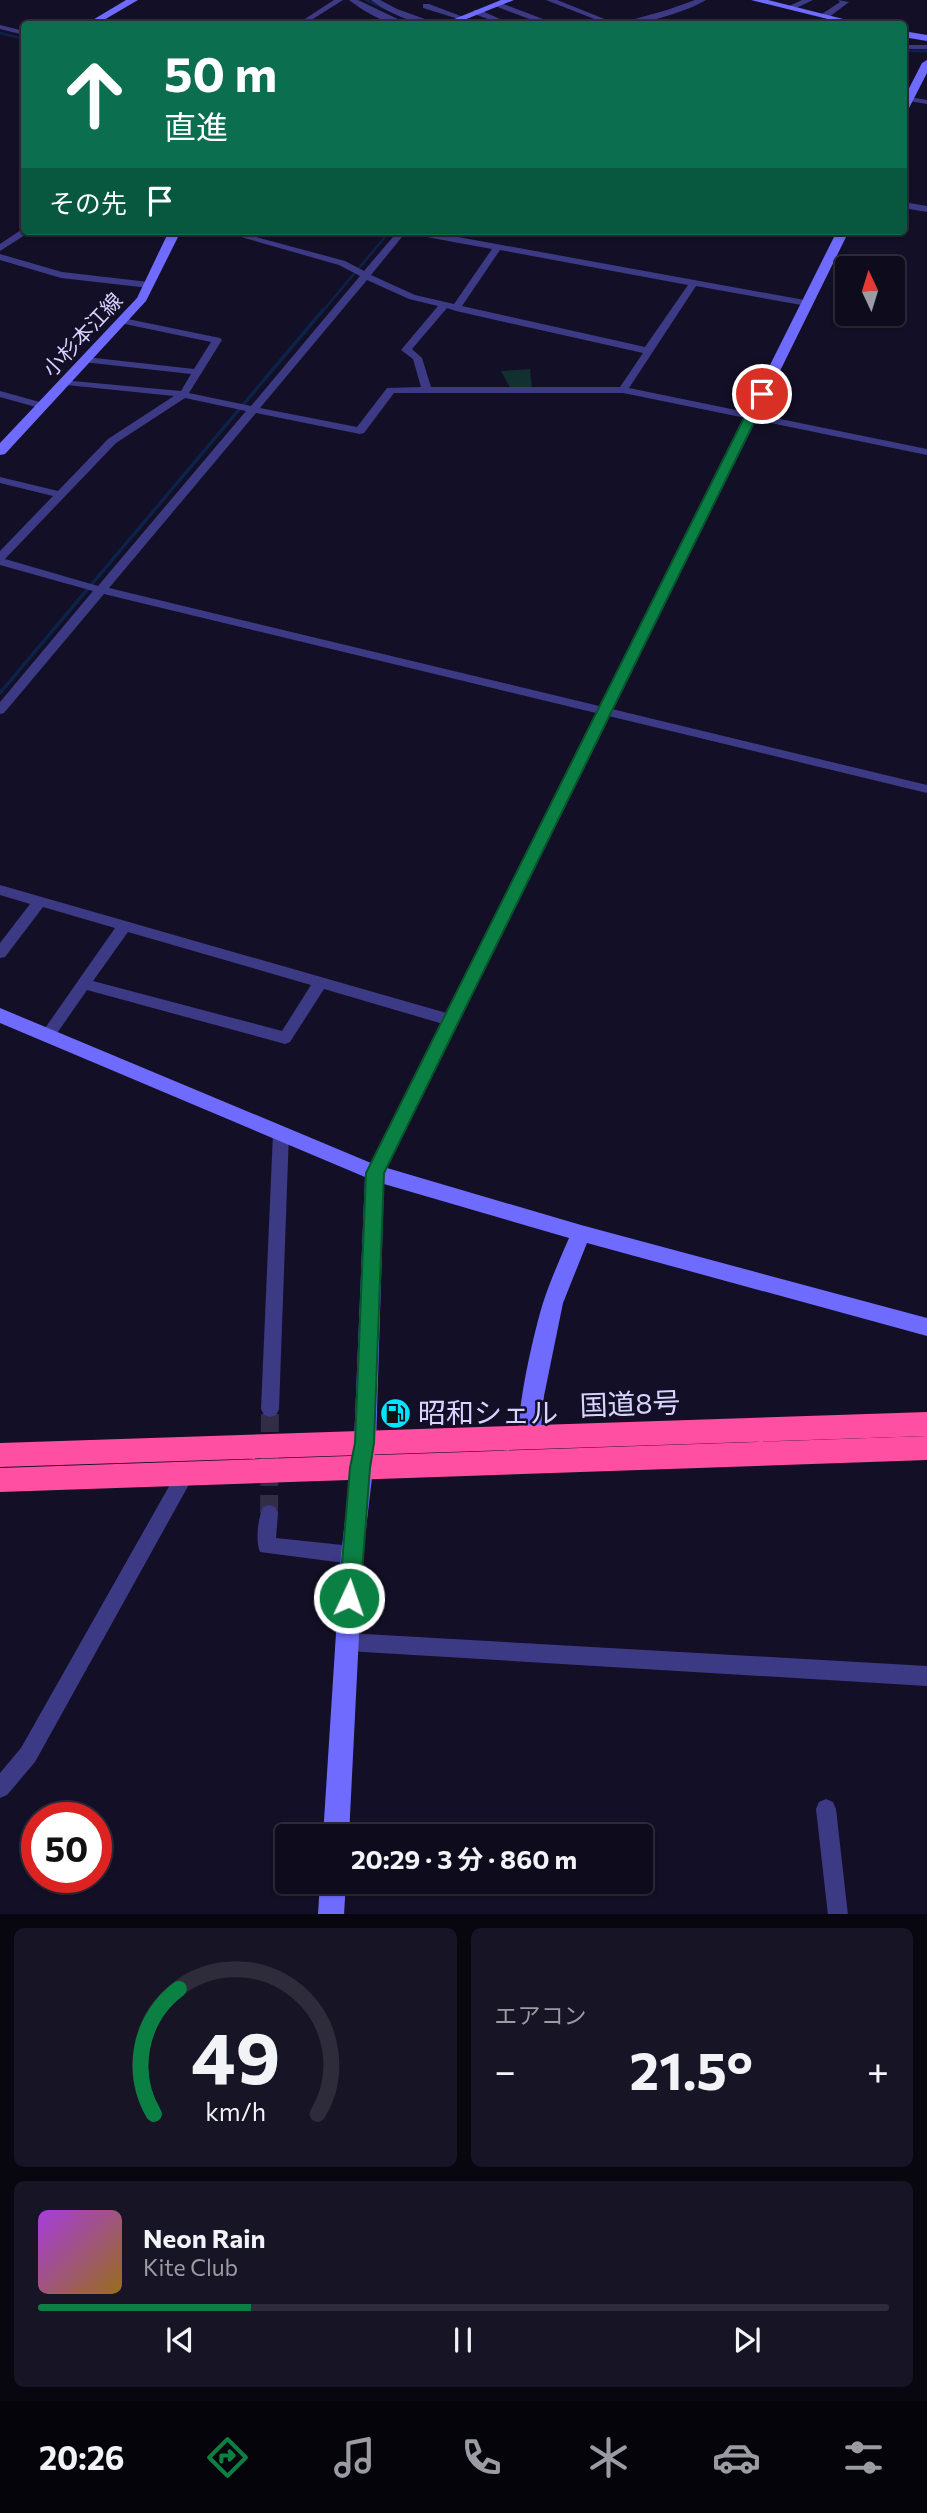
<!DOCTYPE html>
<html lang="ja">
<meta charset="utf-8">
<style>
:root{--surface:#0e0b1c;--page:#171425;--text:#f1f3f6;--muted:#9b9ba3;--line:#2e2b3b;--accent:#0b8043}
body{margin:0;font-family:Commissioner,"Noto Sans JP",sans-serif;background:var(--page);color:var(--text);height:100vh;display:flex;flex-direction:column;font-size:26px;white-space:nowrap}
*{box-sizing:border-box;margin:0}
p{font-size:23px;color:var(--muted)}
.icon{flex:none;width:38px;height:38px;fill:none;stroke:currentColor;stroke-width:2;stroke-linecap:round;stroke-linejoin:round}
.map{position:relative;height:1914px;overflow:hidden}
.side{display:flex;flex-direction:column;gap:14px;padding:14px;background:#08060f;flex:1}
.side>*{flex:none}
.hud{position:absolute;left:21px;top:21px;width:886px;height:214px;border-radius:7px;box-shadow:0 2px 5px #0004,0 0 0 2px var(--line);background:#0b6e4f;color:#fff;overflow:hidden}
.needle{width:46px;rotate:356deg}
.buttons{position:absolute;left:835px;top:256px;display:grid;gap:14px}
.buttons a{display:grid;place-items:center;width:70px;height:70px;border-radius:7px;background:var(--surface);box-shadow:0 2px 5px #0004,0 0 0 2px var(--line);font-size:35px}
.speed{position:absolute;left:21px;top:1802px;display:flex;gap:14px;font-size:35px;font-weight:700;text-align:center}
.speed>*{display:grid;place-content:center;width:91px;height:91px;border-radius:50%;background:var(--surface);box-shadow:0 2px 5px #0004,0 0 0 2px var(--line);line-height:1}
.speed .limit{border:10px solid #d22;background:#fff;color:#111}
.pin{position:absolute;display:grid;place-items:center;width:60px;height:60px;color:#fff;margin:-30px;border:4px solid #fff;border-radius:50%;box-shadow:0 2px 7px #0007}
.me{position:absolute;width:77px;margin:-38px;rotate:3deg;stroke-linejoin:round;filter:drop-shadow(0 0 5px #0008)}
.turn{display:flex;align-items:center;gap:24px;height:147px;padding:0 28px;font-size:32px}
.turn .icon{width:91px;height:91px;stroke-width:2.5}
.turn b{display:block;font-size:49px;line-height:60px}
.then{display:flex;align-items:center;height:66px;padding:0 28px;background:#0003;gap:14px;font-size:26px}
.big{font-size:52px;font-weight:700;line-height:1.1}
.side .card{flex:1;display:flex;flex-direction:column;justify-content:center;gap:10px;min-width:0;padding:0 24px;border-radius:10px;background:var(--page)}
.side .dial{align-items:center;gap:0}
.dial svg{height:182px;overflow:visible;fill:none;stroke:var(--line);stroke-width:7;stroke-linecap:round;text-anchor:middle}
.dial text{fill:var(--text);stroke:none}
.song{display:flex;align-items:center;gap:21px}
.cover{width:84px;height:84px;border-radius:10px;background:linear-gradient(135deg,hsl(280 70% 55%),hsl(40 70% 35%))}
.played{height:7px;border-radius:4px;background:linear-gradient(90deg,var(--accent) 25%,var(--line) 25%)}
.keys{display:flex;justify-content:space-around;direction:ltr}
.heat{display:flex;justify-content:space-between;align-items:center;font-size:38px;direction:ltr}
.side .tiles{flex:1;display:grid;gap:14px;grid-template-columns:1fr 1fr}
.card:last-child{grid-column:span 2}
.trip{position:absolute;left:275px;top:1824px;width:378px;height:70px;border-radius:7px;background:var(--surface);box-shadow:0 2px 5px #0004,0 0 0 2px var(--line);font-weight:700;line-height:70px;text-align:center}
.menu{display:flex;height:112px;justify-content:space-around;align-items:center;background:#06040b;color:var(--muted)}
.menu .icon{width:49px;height:49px}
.menu .current{color:var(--accent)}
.menu b{font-size:32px;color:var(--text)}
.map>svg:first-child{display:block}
</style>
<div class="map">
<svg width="927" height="1915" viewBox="0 0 927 1915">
<rect width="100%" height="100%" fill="#130f26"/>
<path fill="#12302f" d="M530,369L532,389H511L501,371Z"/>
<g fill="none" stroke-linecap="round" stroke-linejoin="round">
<path stroke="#0c2248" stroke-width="2.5" d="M366,0L420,24
M0,33L24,39
M903,51H927
M322,312L390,231"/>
<path stroke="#0c2248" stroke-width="3.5" d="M0,693L323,310"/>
<path stroke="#312d47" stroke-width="18" stroke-dasharray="18 9" stroke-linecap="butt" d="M269,1513L270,1409"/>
<path fill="#3d3a85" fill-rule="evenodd" d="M334,0H343L305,24H297Z
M349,0H358L406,23C390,28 362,10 349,0Z
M371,0H380L397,9L439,24C417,26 388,13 371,0Z
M546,0H557L617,24H607Z
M695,0H706C686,12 640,26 617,24L667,10Z
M802,0H813L794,9L787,7Z
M838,0L849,2L828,18H822V14L840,2Z
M498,2L551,22L552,24H543L495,6L494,4Z
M423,4H429L466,18L462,20L423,8Z
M474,10H480L511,24H502L474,14Z
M0,25L24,31V35L0,29Z
M903,45H927V49H903Z
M903,96L927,100V104L903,100Z
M903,202L927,206V212L903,208Z
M24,228V231H29L28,233L0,251V244Z
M220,231H234L345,261L364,271L398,231H425L810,301V305L807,306L696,286L629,388L927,449V455L623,393H394L364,433L360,434L256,413L109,588L927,785V793L104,594L4,713L0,714V702L93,591L0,565V551L53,496L0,483V477L58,491L108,439L174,396L66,385L62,384V380L181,391L191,374L83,362L81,360L86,357L194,369L211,342L120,323L118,321L123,318L220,338L222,340L189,393L251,406L360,276L339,265ZM406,232L410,234L492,249L454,304L415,295L371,275ZM500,250L688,285L645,347L462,306ZM367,280L409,299L438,306L401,350L413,359L421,387L387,388L357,427L260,408ZM447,308L456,311L643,353L620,387H431L422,358L412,349ZM185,398L246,411L98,586L5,559L116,443Z
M0,254L62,272L149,282L154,285L149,288L61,278L0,260Z
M0,391L47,404L48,406L43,409L0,397Z
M0,885L450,1014L455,1016L457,1020L455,1024L450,1026L324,989L290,1042L285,1044L87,990L53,1039H43L41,1035L43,1031L115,928L43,907L5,957L0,958V943L30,904L0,895ZM128,932L311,985L282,1031L93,981Z
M281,1127L286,1129L289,1133L279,1409L276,1415L270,1417L264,1415L261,1409L273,1133L276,1129Z
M186,1465L192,1467L195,1473L192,1479L35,1762L7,1795L0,1798V1773L21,1748L180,1467Z
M269,1505L275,1507L278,1513L276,1538L352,1546L358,1549L361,1555L358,1561L352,1564L260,1552C255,1540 258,1519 263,1507Z
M347,1633L927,1666V1686L347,1651L340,1649L338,1642L340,1635Z
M826,1799L833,1802L836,1809L848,1915H828L816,1809L819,1802Z"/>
<path fill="#6f6bff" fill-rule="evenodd" d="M126,0H138L97,24H86Z
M501,0H514L454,24H442Z
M751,0H768L863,24H848Z
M903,31L927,35V41L903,37Z
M927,60V73L908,110L903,113V100L922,63Z
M169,231H181L146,301L5,454L0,455V443L137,298Z
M837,231H849L387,1168L581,1225L927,1318V1336L587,1243L563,1303L544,1396L540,1439L537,1446L529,1449L521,1446C512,1425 535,1328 543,1303C550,1281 560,1259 569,1238L384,1184L376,1443L363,1555L349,1836H323L341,1555L354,1443L365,1177L0,1023V1008L371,1163Z
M320,1881H346L344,1915H318Z"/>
<path fill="#ff4fa3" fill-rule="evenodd" d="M927,1412V1436L0,1467V1443Z
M927,1436V1460L0,1492V1468Z"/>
</g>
<path fill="#0b8043" stroke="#07532c" stroke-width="2" d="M762,391L768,394L384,1173L374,1443L370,1468L360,1598L357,1605L349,1608L342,1605L339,1598L350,1468L355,1443L366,1173L756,394Z"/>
<defs>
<symbol id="fuel-disc" viewBox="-11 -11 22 22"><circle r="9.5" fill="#00e5ff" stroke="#130f26"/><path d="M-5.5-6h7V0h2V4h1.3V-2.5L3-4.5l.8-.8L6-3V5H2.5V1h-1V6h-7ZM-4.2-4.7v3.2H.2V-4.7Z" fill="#111"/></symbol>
</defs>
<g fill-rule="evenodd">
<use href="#fuel-disc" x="378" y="1396" width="35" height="35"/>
</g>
<g text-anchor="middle" stroke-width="5" stroke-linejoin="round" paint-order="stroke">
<g font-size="21" fill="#d9d4ff" stroke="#130f26">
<text transform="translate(83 335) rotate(-47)" y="7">小杉本江線</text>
</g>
<g font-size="28" fill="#d9d4ff" stroke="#130f26">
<text transform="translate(630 1404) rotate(-2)" y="10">国道8号</text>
</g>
<g font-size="28" fill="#d9d4ff" stroke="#130f26" text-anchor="start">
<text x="418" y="1423">昭和シェル</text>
</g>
</g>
</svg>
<div class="buttons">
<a><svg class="needle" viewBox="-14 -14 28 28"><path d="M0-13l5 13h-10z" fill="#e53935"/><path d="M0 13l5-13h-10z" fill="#9b9ba3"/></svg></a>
</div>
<div class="speed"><div class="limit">50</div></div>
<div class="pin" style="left:762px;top:394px;background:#d93025"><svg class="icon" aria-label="arrive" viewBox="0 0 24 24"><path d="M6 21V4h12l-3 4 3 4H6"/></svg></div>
<svg class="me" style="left:349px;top:1598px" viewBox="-20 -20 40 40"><circle r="17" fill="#0b8043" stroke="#fff" stroke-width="3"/><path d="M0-11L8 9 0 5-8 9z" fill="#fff"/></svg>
<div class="trip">20:29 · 3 分 · 860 m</div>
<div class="hud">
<div class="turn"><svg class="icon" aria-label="ahead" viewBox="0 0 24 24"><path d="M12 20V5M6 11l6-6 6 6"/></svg><div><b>50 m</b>直進</div></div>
<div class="then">その先<svg class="icon" aria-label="arrive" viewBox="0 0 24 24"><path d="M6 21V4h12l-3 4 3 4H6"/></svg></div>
</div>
</div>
<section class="side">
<div class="tiles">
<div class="card dial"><svg viewBox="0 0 100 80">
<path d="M14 69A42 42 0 1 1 86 69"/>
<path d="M14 69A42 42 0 0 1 25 14" stroke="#0b8043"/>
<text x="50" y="56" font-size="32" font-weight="700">49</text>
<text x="50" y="72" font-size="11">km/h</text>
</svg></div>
<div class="card"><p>エアコン</p>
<div class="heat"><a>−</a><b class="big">21.5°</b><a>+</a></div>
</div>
<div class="card">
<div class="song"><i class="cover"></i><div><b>Neon Rain</b><p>Kite Club</p></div></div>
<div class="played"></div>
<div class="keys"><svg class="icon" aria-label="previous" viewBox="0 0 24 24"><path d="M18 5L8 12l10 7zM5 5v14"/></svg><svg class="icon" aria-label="pause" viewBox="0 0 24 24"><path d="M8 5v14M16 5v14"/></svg><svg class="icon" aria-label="next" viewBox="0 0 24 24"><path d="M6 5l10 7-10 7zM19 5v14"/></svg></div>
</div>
</div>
</section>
<nav class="menu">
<b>20:26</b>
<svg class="icon current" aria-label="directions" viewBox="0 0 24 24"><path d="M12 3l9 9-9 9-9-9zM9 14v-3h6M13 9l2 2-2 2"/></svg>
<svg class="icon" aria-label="music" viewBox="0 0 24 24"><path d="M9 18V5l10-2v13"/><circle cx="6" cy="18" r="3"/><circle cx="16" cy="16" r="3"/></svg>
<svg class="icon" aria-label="phone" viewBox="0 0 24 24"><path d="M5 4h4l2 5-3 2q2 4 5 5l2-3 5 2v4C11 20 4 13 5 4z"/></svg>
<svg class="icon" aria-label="climate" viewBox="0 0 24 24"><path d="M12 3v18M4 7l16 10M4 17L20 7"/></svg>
<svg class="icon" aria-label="car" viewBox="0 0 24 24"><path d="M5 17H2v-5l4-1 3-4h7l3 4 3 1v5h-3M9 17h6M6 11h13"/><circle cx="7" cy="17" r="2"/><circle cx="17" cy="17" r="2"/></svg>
<svg class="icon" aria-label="filters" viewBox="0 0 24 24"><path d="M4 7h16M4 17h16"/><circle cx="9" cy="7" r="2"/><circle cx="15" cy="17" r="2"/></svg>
</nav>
